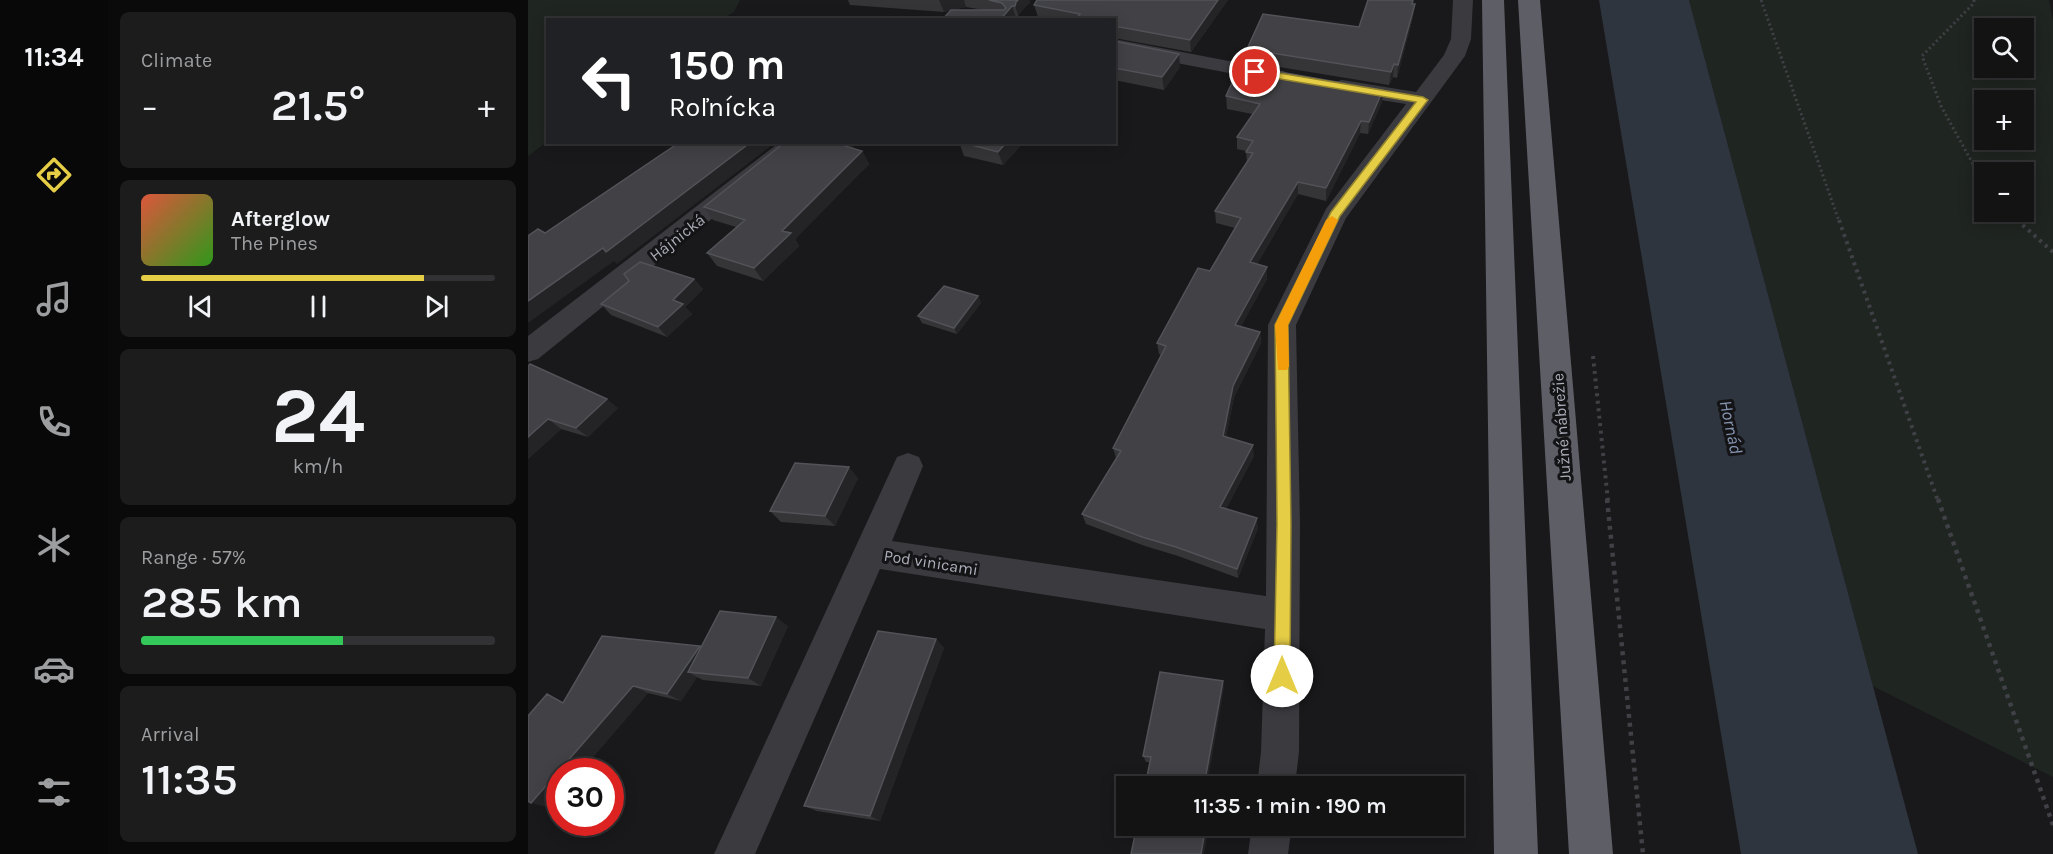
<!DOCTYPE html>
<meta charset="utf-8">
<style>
:root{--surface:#131314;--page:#1c1c1d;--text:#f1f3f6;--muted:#9d9ea0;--line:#323234;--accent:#e5cd46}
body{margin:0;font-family:Karla,sans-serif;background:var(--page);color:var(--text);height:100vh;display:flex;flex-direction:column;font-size:22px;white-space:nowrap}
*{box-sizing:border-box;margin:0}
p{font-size:20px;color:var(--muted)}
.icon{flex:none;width:33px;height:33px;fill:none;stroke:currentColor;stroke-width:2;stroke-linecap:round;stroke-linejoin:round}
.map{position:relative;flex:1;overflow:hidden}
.side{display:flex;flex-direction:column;gap:12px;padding:12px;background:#0a0a0b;width:420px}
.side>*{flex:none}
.banner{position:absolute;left:18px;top:18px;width:570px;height:126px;border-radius:0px;box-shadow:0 3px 15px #0003,0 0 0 2px var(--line);background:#202124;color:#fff;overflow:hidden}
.controls{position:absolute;left:1446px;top:18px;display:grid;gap:12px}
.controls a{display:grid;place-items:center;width:60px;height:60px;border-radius:0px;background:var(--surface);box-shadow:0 3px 15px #0003,0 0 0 2px var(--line);font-size:30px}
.speed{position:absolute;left:18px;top:758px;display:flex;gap:12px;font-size:30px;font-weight:700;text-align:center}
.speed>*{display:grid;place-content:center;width:78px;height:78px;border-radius:50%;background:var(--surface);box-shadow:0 3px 15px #0003,0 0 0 2px var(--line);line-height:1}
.speed .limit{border:9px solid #d22;background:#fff;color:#111}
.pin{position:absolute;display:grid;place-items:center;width:51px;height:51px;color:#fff;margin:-26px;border:3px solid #fff;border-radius:50%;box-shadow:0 2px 6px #0007}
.me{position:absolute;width:66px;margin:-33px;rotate:0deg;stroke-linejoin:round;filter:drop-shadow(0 0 4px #0008)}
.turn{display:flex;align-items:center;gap:21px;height:126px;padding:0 24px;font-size:27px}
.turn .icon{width:78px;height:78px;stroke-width:2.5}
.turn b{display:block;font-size:42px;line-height:51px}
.big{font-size:45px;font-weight:600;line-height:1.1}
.side .widget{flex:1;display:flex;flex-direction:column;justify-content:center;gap:9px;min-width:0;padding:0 21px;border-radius:9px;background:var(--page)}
.side .dial{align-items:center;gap:0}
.dial b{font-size:78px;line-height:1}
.song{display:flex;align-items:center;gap:18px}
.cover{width:72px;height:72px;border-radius:9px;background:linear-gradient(135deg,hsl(10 70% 55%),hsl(110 70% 35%))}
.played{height:6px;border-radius:3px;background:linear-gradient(90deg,var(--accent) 80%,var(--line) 80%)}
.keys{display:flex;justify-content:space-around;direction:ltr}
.heat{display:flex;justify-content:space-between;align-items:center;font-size:33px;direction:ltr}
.charge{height:9px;border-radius:4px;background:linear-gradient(90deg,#34c759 57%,var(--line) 0)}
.trip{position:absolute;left:588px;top:776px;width:348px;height:60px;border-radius:0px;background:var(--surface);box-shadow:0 3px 15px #0003,0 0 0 2px var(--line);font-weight:600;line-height:60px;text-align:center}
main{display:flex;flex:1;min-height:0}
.tabs{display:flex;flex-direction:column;width:108px;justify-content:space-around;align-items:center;background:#080808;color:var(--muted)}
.tabs .icon{width:42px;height:42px}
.tabs .on{color:var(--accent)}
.tabs b{font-size:27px;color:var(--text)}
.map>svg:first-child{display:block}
</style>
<main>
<nav class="tabs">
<b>11:34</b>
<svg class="icon on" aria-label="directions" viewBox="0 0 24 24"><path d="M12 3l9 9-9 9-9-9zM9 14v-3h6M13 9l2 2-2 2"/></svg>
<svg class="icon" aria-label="music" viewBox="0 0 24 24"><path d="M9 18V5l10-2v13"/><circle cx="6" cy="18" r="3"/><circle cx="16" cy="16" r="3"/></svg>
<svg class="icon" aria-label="phone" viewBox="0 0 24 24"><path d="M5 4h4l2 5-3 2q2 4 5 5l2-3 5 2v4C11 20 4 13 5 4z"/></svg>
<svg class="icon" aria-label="climate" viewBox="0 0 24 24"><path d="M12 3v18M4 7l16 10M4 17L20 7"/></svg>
<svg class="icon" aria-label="car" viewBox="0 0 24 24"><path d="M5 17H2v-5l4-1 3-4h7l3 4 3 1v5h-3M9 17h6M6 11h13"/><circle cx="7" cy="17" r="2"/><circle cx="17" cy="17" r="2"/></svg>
<svg class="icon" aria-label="filters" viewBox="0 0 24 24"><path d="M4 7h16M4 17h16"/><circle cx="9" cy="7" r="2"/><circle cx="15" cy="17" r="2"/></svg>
</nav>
<section class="side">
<div class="widget"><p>Climate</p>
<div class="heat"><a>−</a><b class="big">21.5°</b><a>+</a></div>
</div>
<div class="widget">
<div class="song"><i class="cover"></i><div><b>Afterglow</b><p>The Pines</p></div></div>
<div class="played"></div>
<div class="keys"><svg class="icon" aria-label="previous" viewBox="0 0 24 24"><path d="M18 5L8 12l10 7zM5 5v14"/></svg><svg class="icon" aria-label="pause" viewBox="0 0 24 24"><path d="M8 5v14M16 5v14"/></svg><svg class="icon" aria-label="next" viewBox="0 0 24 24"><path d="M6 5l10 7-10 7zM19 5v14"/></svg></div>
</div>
<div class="widget dial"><b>24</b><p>km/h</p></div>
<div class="widget"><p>Range · 57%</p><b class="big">285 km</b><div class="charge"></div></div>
<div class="widget"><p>Arrival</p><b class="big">11:35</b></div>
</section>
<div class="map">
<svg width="1525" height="854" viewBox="0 0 1525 854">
<rect width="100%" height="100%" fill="#19191b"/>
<path fill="#1f2521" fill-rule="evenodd" d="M0,0H212L206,12L195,19L20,20L19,142L0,156Z
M1161,0H1521L1525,20V777L1345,686ZM1456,28H1496V68H1456ZM1456,100H1496V140H1456ZM1456,172H1496V212H1456Z"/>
<path fill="#2f353e" d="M1071,0H1161L1390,854H1213Z"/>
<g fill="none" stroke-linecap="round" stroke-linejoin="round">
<path stroke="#404146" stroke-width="3" stroke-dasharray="2 3" stroke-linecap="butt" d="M1233,0L1311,221
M1446,0V3L1394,56L1413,106L1456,184
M1480,212L1490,221"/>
<path stroke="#404146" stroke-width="4" stroke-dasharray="3 4.5" stroke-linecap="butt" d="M1311,220L1410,501
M1489,220L1525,252
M1065,356L1080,501"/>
<path stroke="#404146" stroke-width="4.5" stroke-dasharray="4 5" stroke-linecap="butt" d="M1079,499L1115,854
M1410,499L1525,825"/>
<path fill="#3a3a3f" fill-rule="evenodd" d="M925,0H945L943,39L937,56L818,218L768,325L772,524L771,752L767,786H729L733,752L737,629L352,569L227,854H186L369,457L380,453L391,457L395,466L364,541L738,596L740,325L798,209L878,104L814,94L806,92L803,87L806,82L814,80L888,92L916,55L923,39Z
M586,39L748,70L756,71L759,76L756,81L748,82L586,51Z
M252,142H279L10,359L0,362V336Z
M724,825H764L760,854H720Z"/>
<path fill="#5e5e67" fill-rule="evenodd" d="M954,0H976L1010,854H966Z
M990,0H1012L1085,854H1041Z"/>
</g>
<path fill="#353538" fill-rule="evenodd" d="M320,0H501L502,2L491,14V18H488L486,20H414L423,10L416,12L322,5ZM438,7L456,10H423Z
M509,0H700L663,52L586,38V20H520L510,17L506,5Z
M886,4L885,17L869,78L865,77L861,85L720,62L719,49L831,27Z
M586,41L652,67L636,90L586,80Z
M698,96L854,102L840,134L832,133L798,201L770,194L729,264L739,279L713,326L732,332L733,343L706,397L698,437L726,456L698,509L730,528L710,578L650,556L617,546L558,524L554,514L588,458L585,448L633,355L631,354L629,343L682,271L707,228L688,223L687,211L719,163L718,151L709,149V137L724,114L699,109Z
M257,142H323L326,149L334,151L341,164L267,239L271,246L235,281L189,266L179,253L208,227L185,220L176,207Z
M431,142H496L475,165L436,156Z
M166,279L175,289L157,307L164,314L139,337L83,315L73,304Z
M450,296L453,303L429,334L394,323L390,316Z
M0,366L90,408L60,437L33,429L0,459Z
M330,478L307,526L253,522L242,511Z
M260,626L233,686L175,680L169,677L153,701L120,693L53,771H32L22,808L36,701L173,647Z
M408,639L416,648L352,821L289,811L276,806Z
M696,688L621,762H618L615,756Z"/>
<path fill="#242426" d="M411,0H436L438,7L416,12Z
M490,0H501L502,2L491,14V18L487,6L488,2Z
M690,0H700L663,52L662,40Z
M887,4L885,17L869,78L870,65Z
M484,6L488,18L486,20H472Z
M651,54L652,67L636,90L634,77Z
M866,64L865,77L861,85L863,72Z
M855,90L854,102L840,134L841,122Z
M833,121L832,133L798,201V188Z
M223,142H248L89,264L86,261L0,323V301Z
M321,142H323L329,154L317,146Z
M479,142H496L475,165L470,152Z
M334,151L341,164L267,239L271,246L235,281L226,268L254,231Z
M770,182V194L723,274L722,262Z
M739,267V279L708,336L707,325Z
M166,279L175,289L157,307L164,314L139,337L130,327L145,300Z
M450,296L453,303L429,334L426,328Z
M732,332L733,343L706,397L696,446L695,436L705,386Z
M79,399L90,408L60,437L48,428Z
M20,419L33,429L0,459V437Z
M725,445L726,456L694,517L692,507Z
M321,467L330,478L307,526L297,516Z
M729,518L730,528L710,578L709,569Z
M248,617L260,626L233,686L220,678Z
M408,639L416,648L352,821L342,816Z
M172,646L185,653L160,672L169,677L153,701L139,694Z
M695,681L696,688L679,786H676Z
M105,686L120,693L53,771H32V797L22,808L3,803Z
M678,825H681L676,854H673Z"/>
<path fill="#424246" stroke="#525358" stroke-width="1.5" d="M461,0H490L488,2L487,6H484L472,20H414L423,10H476L478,8L474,3Z
M509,0H690L662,40L586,26V20H547L552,14L506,5Z
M840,0H885L884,4H887L870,65L866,64L863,72L719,49L735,14L831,27Z
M586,41L651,54L634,77L586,68Z
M712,65L855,90L841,122L833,121L798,188L770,182L722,262L739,267L707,325L732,332L705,386L695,436L725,445L692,507L729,518L709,569L648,547L614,537L554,514L593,451L585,448L638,346L629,343L670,268L682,271L713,218L687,211L725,153L718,152L725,141L709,137L732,104L698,96Z
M152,142H223L78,252L75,248L0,301V236L10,229L17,233Z
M257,142H321L317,146L334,151L254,231L263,233L226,268L179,253L217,220L176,207Z
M432,142H479L470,152Z
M112,262L166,279L145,300L155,304L130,327L73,304L101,281L96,274Z
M416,286L450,296L426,328L390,316Z
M2,364L79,399L48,428L20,419L0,437V366Z
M267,463L321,467L297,516L242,511Z
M192,611L248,617L220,678L160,672Z
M350,631L408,639L342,816L276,806Z
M74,636L172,646L139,694L105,686L3,803L0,801V716L19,694L35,703Z
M632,672L695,681L676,786H617L623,757L615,756Z
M609,825H678L673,854H603Z"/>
<path fill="#e5cd46" stroke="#95852e" stroke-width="1.5" d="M727,69L895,97L900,100L812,216L760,325L763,524L762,676L760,682L754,685L748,682L746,676L749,524L747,325L803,212L888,102L723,74L722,72Z"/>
<path fill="#f59e0b" d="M804,216L810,220L760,325L761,366L759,370H750L747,325L798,220Z"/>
<g text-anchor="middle" stroke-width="6" stroke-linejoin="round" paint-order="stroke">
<g font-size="16" fill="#acaeb9" stroke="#141416">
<text transform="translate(149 237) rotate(-38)" y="6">Hájnická</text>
<text transform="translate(1033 427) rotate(-94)" y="6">Južné nábrežie</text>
<text transform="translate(403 562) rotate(9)" y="6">Pod vinicami</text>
</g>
<g font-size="18" font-style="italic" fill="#8695b1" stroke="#141416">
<text transform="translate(1203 427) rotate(78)" y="6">Hornád</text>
</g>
</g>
</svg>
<div class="controls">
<a><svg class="icon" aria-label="search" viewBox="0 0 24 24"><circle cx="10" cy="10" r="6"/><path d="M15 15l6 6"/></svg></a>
<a>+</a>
<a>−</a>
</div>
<div class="speed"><div class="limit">30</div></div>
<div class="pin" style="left:727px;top:72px;background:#d93025"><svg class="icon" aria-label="arrive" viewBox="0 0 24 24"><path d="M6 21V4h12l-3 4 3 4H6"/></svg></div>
<svg class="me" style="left:754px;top:676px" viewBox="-20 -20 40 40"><circle r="19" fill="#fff"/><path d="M0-13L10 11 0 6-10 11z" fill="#e5cd46"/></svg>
<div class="trip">11:35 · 1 min · 190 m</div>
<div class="banner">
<div class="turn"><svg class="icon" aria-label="left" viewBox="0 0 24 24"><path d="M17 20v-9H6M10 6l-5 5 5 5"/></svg><div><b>150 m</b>Roľnícka</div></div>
</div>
</div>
</main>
